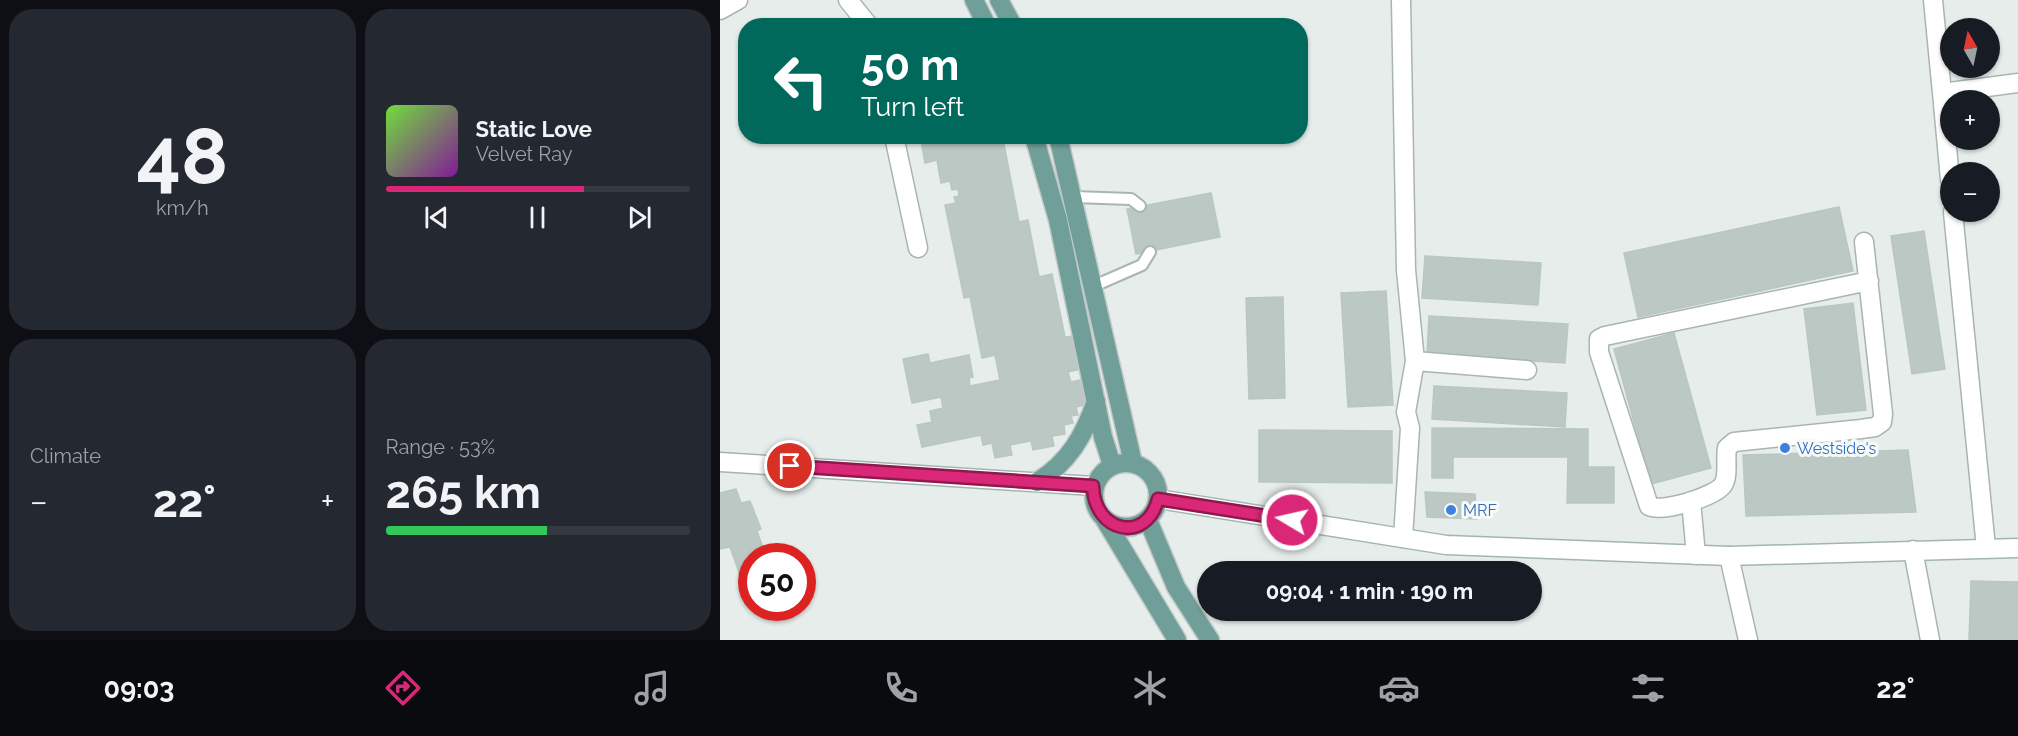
<!DOCTYPE html>
<meta charset="utf-8">
<style>
:root{--surface:#171b24;--page:#242831;--text:#f1f3f6;--muted:#9ea1a6;--line:#363941;--accent:#db2777}
body{margin:0;font-family:Raleway,sans-serif;background:var(--page);color:var(--text);height:100vh;display:flex;flex-direction:column;font-size:22px;white-space:nowrap}
*{box-sizing:border-box;margin:0}
p{font-size:20px;color:var(--muted)}
.icon{flex:none;width:33px;height:33px;fill:none;stroke:currentColor;stroke-width:2;stroke-linecap:round;stroke-linejoin:round}
.map{position:relative;flex:1;overflow:hidden}
.details{display:flex;flex-direction:column;gap:9px;padding:9px;background:#0d0f14;width:720px}
.details>*{flex:none}
.guide{position:absolute;left:18px;top:18px;width:570px;height:126px;border-radius:24px;box-shadow:0 2px 4px #0004;background:#00695c;color:#fff;overflow:hidden}
.needle{width:39px;rotate:351deg}
.controls{position:absolute;left:1220px;top:18px;display:grid;gap:12px}
.controls a{display:grid;place-items:center;width:60px;height:60px;border-radius:50%;background:var(--surface);box-shadow:0 2px 4px #0004;font-size:30px}
.speed{position:absolute;left:18px;top:543px;display:flex;gap:12px;font-size:30px;font-weight:700;text-align:center}
.speed>*{display:grid;place-content:center;width:78px;height:78px;border-radius:50%;background:var(--surface);box-shadow:0 2px 4px #0004;line-height:1}
.speed .limit{border:9px solid #d22;background:#fff;color:#111}
.pin{position:absolute;display:grid;place-items:center;width:51px;height:51px;color:#fff;margin:-26px;border:3px solid #fff;border-radius:50%;box-shadow:0 2px 6px #0007}
.me{position:absolute;width:66px;margin:-33px;rotate:279deg;stroke-linejoin:round;filter:drop-shadow(0 0 4px #0008)}
.turn{display:flex;align-items:center;gap:21px;height:126px;padding:0 24px;font-size:27px}
.turn .icon{width:78px;height:78px;stroke-width:2.5}
.turn b{display:block;font-size:42px;line-height:51px}
.big{font-size:45px;font-weight:700;line-height:1.1}
.details .tile{flex:1;display:flex;flex-direction:column;justify-content:center;gap:9px;min-width:0;padding:0 21px;border-radius:24px;background:var(--page)}
.details .dial{align-items:center;gap:0}
.dial b{font-size:78px;line-height:1}
.song{display:flex;align-items:center;gap:18px}
.cover{width:72px;height:72px;border-radius:9px;background:linear-gradient(135deg,hsl(100 70% 55%),hsl(290 70% 35%))}
.played{height:6px;border-radius:3px;background:linear-gradient(90deg,var(--accent) 65%,var(--line) 65%)}
.keys{display:flex;justify-content:space-around;direction:ltr}
.heat{display:flex;justify-content:space-between;align-items:center;font-size:33px;direction:ltr}
.charge{height:9px;border-radius:4px;background:linear-gradient(90deg,#34c759 53%,var(--line) 0)}
.details .tiles{flex:1;display:grid;gap:9px;grid-template-columns:repeat(2,1fr)}
.trip{position:absolute;left:477px;top:561px;width:345px;height:60px;border-radius:30px;background:var(--surface);box-shadow:0 2px 4px #0004;font-weight:700;line-height:60px;text-align:center}
.tab-bar{display:flex;height:96px;justify-content:space-around;align-items:center;background:#090b0e;color:var(--muted)}
.tab-bar .icon{width:42px;height:42px}
.tab-bar .current{color:var(--accent)}
.tab-bar b{font-size:27px;color:var(--text)}
main{display:flex;flex:1;min-height:0}
.map>svg:first-child{display:block}
</style>
<main>
<section class="details">
<div class="tiles">
<div class="tile dial"><b>48</b><p>km/h</p></div>
<div class="tile">
<div class="song"><i class="cover"></i><div><b>Static Love</b><p>Velvet Ray</p></div></div>
<div class="played"></div>
<div class="keys"><svg class="icon" aria-label="previous" viewBox="0 0 24 24"><path d="M18 5L8 12l10 7zM5 5v14"/></svg><svg class="icon" aria-label="pause" viewBox="0 0 24 24"><path d="M8 5v14M16 5v14"/></svg><svg class="icon" aria-label="next" viewBox="0 0 24 24"><path d="M6 5l10 7-10 7zM19 5v14"/></svg></div>
</div>
<div class="tile"><p>Climate</p>
<div class="heat"><a>−</a><b class="big">22°</b><a>+</a></div>
</div>
<div class="tile"><p>Range · 53%</p><b class="big">265 km</b><div class="charge"></div></div>
</div>
</section>
<div class="map">
<svg width="1298" height="640" viewBox="0 0 1298 640">
<rect width="100%" height="100%" fill="#e6edeb"/>
<path fill="#bbc8c4" stroke="#b9c7c2" stroke-width="1.5" d="M200,136H264L265,143L283,139L299,222L308,220L319,277L332,274L345,337L354,336L361,369L348,372L351,382L361,380L366,405L356,407L358,415L351,416L353,423L344,425L345,434L332,436L334,446L313,450L311,441L290,445L292,455L275,458L272,443L263,445L261,435L202,447L197,425L212,422L210,411L223,408L221,397L192,403L183,359L208,354L210,363L249,355L253,377L249,378L250,386L280,380L275,355L262,358L250,297L244,298L225,205L236,203L234,197L239,196L238,189L232,190L230,181L221,183L217,160L205,163Z
M491,193L500,237L416,254L407,209Z
M1119,207L1133,271L918,317L904,253Z
M1204,231L1225,369L1192,374L1171,236Z
M705,256L821,263L818,305L702,298Z
M666,291L673,405L628,407L621,293Z
M563,297L565,398L529,399L526,298Z
M1133,303L1146,410L1097,415L1084,309Z
M709,316L848,324L845,363L707,355Z
M954,333L991,468L931,484L894,349Z
M714,386L847,393L845,427L712,419Z
M712,428L868,429V467H894V503H847L848,457H733V478H712Z
M539,430L672,431V483L539,482Z
M1188,450L1196,512L1026,516L1023,455Z
M16,489L21,503L30,501L41,529L37,531L46,556H32L31,606L10,547L0,549V493Z
M705,492L755,494L757,519L707,517Z
M1251,581L1298,582V640H1249Z"/>
<g fill="none" stroke-linecap="round" stroke-linejoin="round">
<defs>
<path id="lane" d="M354,197L411,199L420,206
M374,286L422,265L430,252"/>
<path id="street" d="M128,0L149,26
M681,0L686,270L695,361L686,412L690,428L683,538
M1213,0L1222,93
M0,10L18,0
M174,136L198,248
M1230,180L1222,93L1298,83
M1233,212L1266,548
M1144,242L1163,414L1162,422L1155,427L1141,429L1014,442L1007,448C1005,459 1009,476 1003,485C994,497 941,513 929,506L879,352V339L885,336L1149,281
M695,361L807,370
M971,501L976,555
M1193,550L1210,640
M1009,556L1028,640"/>
<path id="secondary" d="M0,462L373,486
M438,499L726,545L1009,556L1298,548"/>
<path id="primary" d="M254,0L267,26
M279,0L293,26
M314,136L338,220L383,437L392,465
M338,136L413,463
M374 495a32 32 0 1 1 64 0a32 32 0 1 1-64 0Z
M317,482C349,462 364,436 376,401
M385,520L457,640
M428,520L456,587L490,640"/>
</defs>
<use href="#lane" stroke="#a9b5b2" stroke-width="14"/>
<use href="#street" stroke="#a9b5b2" stroke-width="21"/>
<use href="#secondary" stroke="#a2b5b1" stroke-width="21"/>
<use href="#primary" stroke="#c2c9c8" stroke-width="21"/>
<use href="#lane" stroke="#fff" stroke-width="10"/>
<use href="#street" stroke="#fff" stroke-width="18"/>
<use href="#secondary" stroke="#fff" stroke-width="18"/>
<use href="#primary" stroke="#6f9f98" stroke-width="18"/>
</g>
<g fill="none" stroke-linecap="round" stroke-linejoin="round">
<defs>
<path id="route" d="M70,466L373,486C374,533 427,544 438,499L572,520"/>
</defs>
<use href="#route" stroke="#8e194d" stroke-width="15"/>
<use href="#route" stroke="#db2777" stroke-width="10"/>
</g>
<g fill="#3f7fe0" stroke="#f6faf9" stroke-width="2">
<circle cx="1065" cy="448" r="6"/>
<circle cx="731" cy="510" r="6"/>
</g>
<g text-anchor="middle" stroke-width="6" stroke-linejoin="round" paint-order="stroke">
<g font-size="16" fill="#366cbe" stroke="#f6faf9" text-anchor="start">
<text x="1077" y="454">Westside's</text>
<text x="743" y="516">MRF</text>
</g>
</g>
</svg>
<div class="controls">
<a><svg class="needle" viewBox="-14 -14 28 28"><path d="M0-13l5 13h-10z" fill="#e53935"/><path d="M0 13l5-13h-10z" fill="#9ea1a6"/></svg></a>
<a>+</a>
<a>−</a>
</div>
<div class="speed"><div class="limit">50</div></div>
<div class="pin" style="left:70px;top:466px;background:#d93025"><svg class="icon" aria-label="arrive" viewBox="0 0 24 24"><path d="M6 21V4h12l-3 4 3 4H6"/></svg></div>
<svg class="me" style="left:572px;top:520px" viewBox="-20 -20 40 40"><circle r="17" fill="#db2777" stroke="#fff" stroke-width="3"/><path d="M0-11L8 9 0 5-8 9z" fill="#fff"/></svg>
<div class="trip">09:04 · 1 min · 190 m</div>
<div class="guide">
<div class="turn"><svg class="icon" aria-label="left" viewBox="0 0 24 24"><path d="M17 20v-9H6M10 6l-5 5 5 5"/></svg><div><b>50 m</b>Turn left</div></div>
</div>
</div>
</main>
<nav class="tab-bar">
<b>09:03</b>
<svg class="icon current" aria-label="directions" viewBox="0 0 24 24"><path d="M12 3l9 9-9 9-9-9zM9 14v-3h6M13 9l2 2-2 2"/></svg>
<svg class="icon" aria-label="music" viewBox="0 0 24 24"><path d="M9 18V5l10-2v13"/><circle cx="6" cy="18" r="3"/><circle cx="16" cy="16" r="3"/></svg>
<svg class="icon" aria-label="phone" viewBox="0 0 24 24"><path d="M5 4h4l2 5-3 2q2 4 5 5l2-3 5 2v4C11 20 4 13 5 4z"/></svg>
<svg class="icon" aria-label="climate" viewBox="0 0 24 24"><path d="M12 3v18M4 7l16 10M4 17L20 7"/></svg>
<svg class="icon" aria-label="car" viewBox="0 0 24 24"><path d="M5 17H2v-5l4-1 3-4h7l3 4 3 1v5h-3M9 17h6M6 11h13"/><circle cx="7" cy="17" r="2"/><circle cx="17" cy="17" r="2"/></svg>
<svg class="icon" aria-label="filters" viewBox="0 0 24 24"><path d="M4 7h16M4 17h16"/><circle cx="9" cy="7" r="2"/><circle cx="15" cy="17" r="2"/></svg>
<b>22°</b>
</nav>
